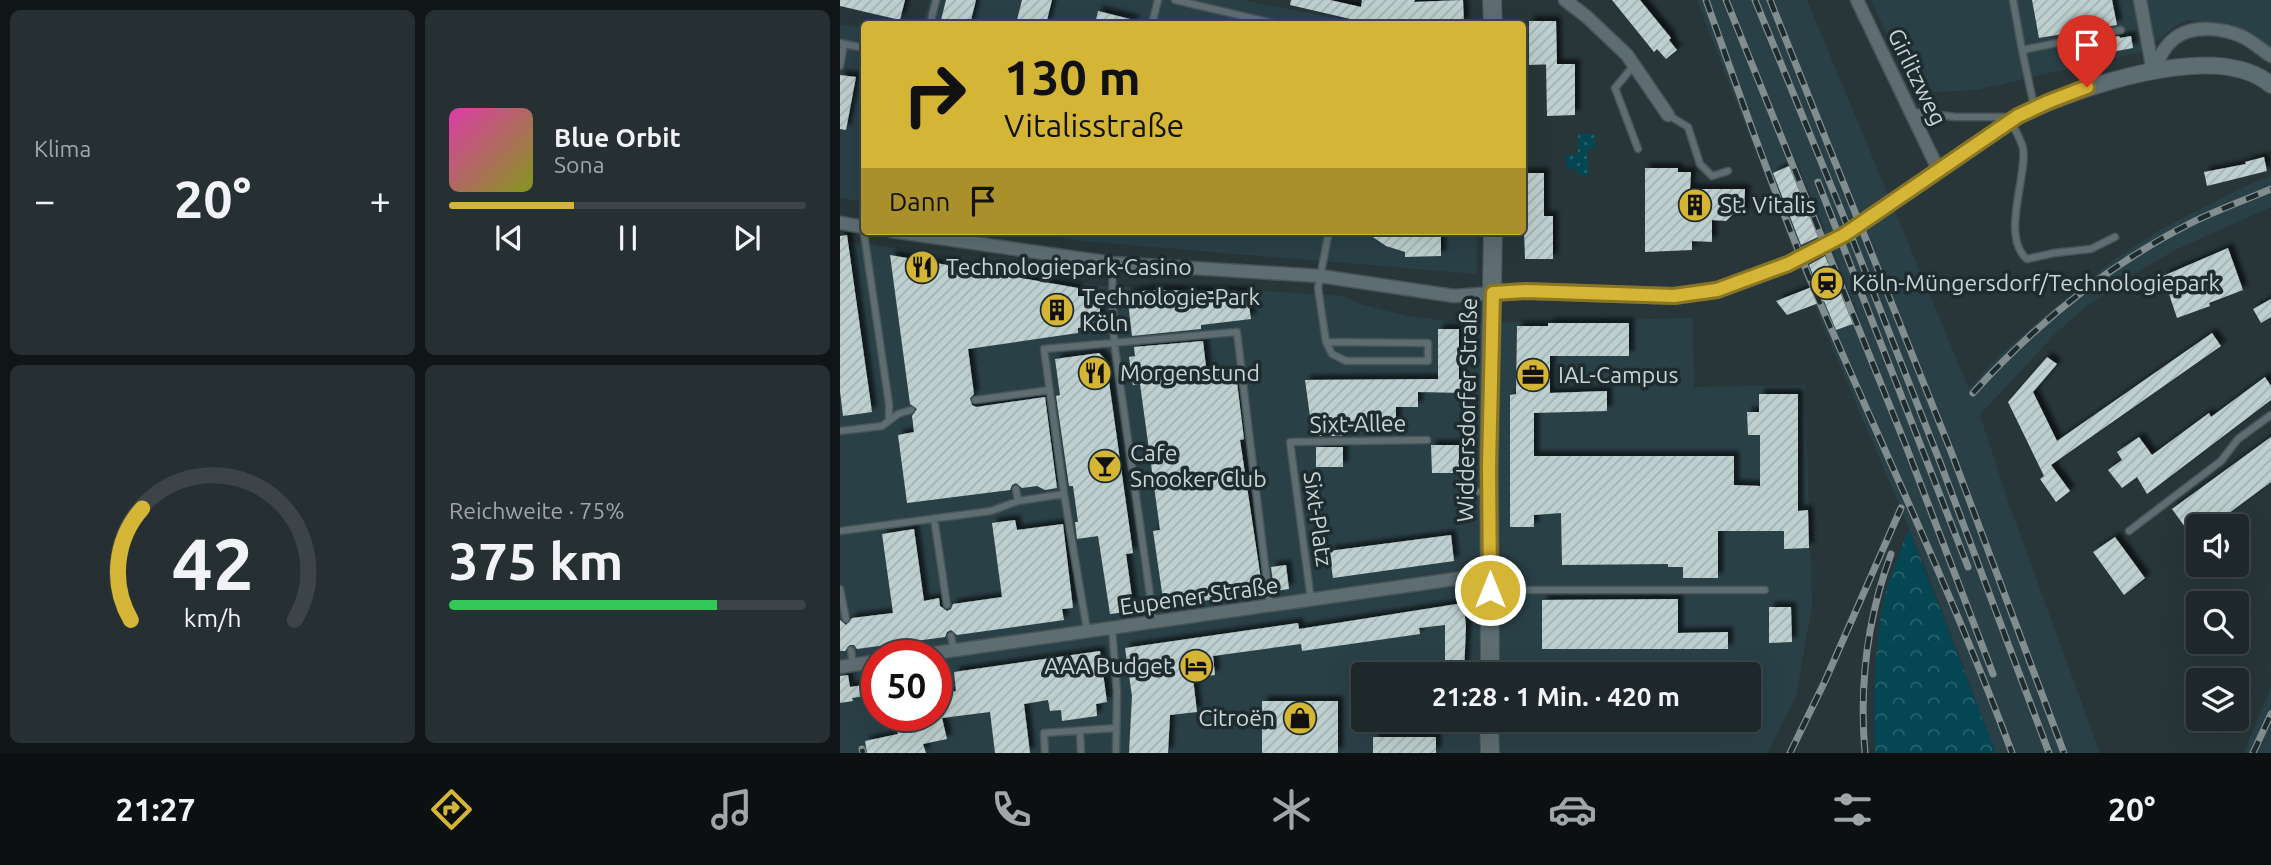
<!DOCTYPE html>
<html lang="de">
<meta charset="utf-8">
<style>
:root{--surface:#1e282b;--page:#263033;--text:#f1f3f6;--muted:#a1a6a9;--line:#3c4447;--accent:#d5b535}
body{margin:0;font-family:Ubuntu,sans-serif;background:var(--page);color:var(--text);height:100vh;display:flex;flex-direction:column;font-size:26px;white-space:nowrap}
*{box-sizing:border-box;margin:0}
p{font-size:23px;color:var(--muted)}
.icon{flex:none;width:38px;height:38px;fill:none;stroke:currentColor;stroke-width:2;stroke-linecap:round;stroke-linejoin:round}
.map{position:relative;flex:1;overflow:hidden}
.panel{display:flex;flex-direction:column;gap:10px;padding:10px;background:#101618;width:840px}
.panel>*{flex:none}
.guide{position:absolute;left:21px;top:21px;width:665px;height:214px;border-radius:7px;box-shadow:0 7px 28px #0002,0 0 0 2px var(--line);background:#d5b535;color:#111;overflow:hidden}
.fabs{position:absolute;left:1346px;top:514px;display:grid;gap:14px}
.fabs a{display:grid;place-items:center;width:63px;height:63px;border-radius:7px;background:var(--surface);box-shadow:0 7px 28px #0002,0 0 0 2px var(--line);font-size:35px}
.speed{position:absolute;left:21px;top:640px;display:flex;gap:14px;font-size:35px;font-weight:700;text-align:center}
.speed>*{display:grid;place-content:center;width:91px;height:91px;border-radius:50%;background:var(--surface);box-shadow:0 7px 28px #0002,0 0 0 2px var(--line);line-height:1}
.speed .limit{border:10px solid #d22;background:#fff;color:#111}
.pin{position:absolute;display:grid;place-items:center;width:60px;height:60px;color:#fff;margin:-72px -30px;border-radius:50% 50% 50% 0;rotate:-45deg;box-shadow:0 0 7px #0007}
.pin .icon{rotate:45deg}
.me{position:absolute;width:77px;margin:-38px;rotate:0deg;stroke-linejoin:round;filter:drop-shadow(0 0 5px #0008)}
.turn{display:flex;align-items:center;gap:24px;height:147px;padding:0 28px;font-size:32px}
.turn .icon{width:91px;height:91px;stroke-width:2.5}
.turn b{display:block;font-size:49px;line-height:60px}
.then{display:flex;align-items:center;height:66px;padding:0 28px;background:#0003;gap:14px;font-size:26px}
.big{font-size:52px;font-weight:700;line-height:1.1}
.panel .tile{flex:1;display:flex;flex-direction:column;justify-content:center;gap:10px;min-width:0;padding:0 24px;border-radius:10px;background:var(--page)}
.panel .dial{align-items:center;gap:0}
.dial svg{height:182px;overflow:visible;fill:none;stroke:var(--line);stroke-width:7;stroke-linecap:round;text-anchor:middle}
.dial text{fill:var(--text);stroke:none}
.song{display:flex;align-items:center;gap:21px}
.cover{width:84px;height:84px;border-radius:10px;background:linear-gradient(135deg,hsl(320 70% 55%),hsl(70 70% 35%))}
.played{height:7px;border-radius:4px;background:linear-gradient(90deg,var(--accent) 35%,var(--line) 35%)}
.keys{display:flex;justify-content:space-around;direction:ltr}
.heat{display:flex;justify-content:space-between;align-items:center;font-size:38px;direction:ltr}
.charge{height:10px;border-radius:5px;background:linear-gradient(90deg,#34c759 75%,var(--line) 0)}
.panel .tiles{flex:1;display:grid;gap:10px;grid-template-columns:repeat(2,1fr)}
.trip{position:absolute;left:511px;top:662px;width:410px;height:70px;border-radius:7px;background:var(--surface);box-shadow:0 7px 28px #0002,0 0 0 2px var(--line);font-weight:700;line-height:70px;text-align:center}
.dock{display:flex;height:112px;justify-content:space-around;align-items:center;background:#0c1011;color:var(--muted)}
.dock .icon{width:49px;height:49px}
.dock .active{color:var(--accent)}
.dock b{font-size:32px;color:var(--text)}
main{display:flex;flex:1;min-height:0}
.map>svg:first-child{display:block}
</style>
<main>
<section class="panel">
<div class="tiles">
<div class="tile"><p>Klima</p>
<div class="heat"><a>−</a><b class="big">20°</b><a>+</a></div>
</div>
<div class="tile">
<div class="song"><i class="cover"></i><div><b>Blue Orbit</b><p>Sona</p></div></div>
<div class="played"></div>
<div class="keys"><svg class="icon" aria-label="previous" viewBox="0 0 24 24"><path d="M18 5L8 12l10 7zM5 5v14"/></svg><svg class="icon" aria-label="pause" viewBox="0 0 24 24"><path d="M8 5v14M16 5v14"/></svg><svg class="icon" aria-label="next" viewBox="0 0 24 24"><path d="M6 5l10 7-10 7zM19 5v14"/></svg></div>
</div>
<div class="tile dial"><svg viewBox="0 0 100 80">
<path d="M14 69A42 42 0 1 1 86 69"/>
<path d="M14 69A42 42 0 0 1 19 20" stroke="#d5b535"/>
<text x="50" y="56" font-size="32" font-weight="700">42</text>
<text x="50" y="72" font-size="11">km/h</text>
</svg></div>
<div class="tile"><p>Reichweite · 75%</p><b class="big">375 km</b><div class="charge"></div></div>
</div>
</section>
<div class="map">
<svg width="1431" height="753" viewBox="0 0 1431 753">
<defs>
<pattern id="forest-crowns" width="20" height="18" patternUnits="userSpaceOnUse" patternTransform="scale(1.75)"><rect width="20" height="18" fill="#054653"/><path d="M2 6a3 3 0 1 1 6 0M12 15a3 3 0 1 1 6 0" fill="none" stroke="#28606b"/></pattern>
<pattern id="park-dots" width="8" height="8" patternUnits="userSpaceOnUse" patternTransform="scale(1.75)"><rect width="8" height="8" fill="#054653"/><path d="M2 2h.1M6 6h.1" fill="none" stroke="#28606b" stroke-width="1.8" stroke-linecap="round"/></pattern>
<pattern id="building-hatch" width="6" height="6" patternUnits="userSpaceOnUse" patternTransform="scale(1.75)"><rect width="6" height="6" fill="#bdcfce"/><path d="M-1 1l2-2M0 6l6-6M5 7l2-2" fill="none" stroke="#a3b2b2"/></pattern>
<filter id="shadow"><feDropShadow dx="5" dy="-5" stdDeviation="2" flood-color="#0009"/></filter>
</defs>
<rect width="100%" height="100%" fill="#283639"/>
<path fill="#2a4047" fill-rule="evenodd" d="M90,0H403L525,24H82Z
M857,0H967L1129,389L1158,357L1202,318L1274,260L1318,231L1403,187L1431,176V207L1333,251L1288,278L1244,308L1214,335L1140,415L1170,507L1260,753H1156L1085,566L975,306Z
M1031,0H1431V48L1399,29L1349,20L1339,24L1301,52L1136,90L1074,93Z
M0,24L24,28V202L0,198Z
M183,231H637V274L240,241Z
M0,242L31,244L261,286L408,290L503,296L523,305L567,316L625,323L853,318L854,387L965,385L972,605L956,696L928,753H0ZM37,656H96V716H37ZM523,674H908V719H523Z
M1431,687V753H1404L1411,735Z"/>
<path fill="url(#forest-crowns)" d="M1069,529L1156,753H1035C1033,710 1034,666 1040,622C1043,593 1058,556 1069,529Z"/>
<path fill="url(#park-dots)" d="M738,134H755V148L747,150L749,175L742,176L735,169H727L726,155L738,154Z"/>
<path fill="url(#building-hatch)" filter="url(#shadow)" d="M0,0H65L60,20L0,6Z
M106,0H136L130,24H100Z
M182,0H212L206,24H176Z
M451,0H490L521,7L522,0H575L574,2L623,0L624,24H532L450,5Z
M772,0H800L831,38L829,40L837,50L826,59L817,49L814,52Z
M1192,0H1272L1277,25L1199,38Z
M258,11L294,20L293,24H255Z
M689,21H716L717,64L689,65Z
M1279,36L1280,38L1291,36L1293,48L1261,54L1259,40Z
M706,64H735V115L707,116Z
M0,75L16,77L6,130L0,129Z
M1424,157L1427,171L1367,186L1364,172L1406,164L1405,162Z
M949,166L978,237L961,245L933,173Z
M805,168H838V172H851L850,189H905L904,215H892L886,221L872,220V242L852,241V250L805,252Z
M682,173H704V216H713V259H685Z
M524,231H601V256L565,257V252L546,246Z
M7,235L32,412L3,416L0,391V236Z
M1388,248L1403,290L1369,303L1370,306L1337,318L1323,276Z
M50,255L238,288V296H260V327L238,328V333L128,349L134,394L130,398L132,405L136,407L205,397L217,488L205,490L197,486L182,488L176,483L172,485L170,490L67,503L58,435L74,432L72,416L77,409L70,404Z
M985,256L1013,324L996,330L984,301L947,315L936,301L977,285L969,265Z
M311,290L407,292L411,319L361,325V329L292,336L287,293Z
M1431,299V317L1421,323L1413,309Z
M708,323H789V356H710V393L767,391V411L694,413V456H894V485L920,486V435H908L907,412H919V394H958V511L968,510L969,548L944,549V531H878V578H843V567H828V564L722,565L721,513L694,515V527H670V395L676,394L677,326H708Z
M598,329H619V379H623V393L578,392V407H556V424H499L502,436H477L478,424H471L465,380L598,379Z
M1372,333L1381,346L1211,465L1230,491L1216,502L1200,479L1204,476L1168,402L1207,357L1217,364L1193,392L1217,441Z
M363,341L367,375L396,374L404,439L400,440L423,593L324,606L313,531L320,530L300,384L293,385L289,357L295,356L294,347Z
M259,353L266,360L293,553L286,554L294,611L270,614L258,536L237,539L235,522H238L233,486H229L216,396L220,395L215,359Z
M1425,377L1431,386V400L1307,494L1297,477L1282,488L1268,470L1282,460L1277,452L1299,437L1312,455L1369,413L1371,417Z
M1431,437V482L1370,527H1358V545L1332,509Z
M591,445H619V473H592Z
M476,447H503V467H476Z
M175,520L177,530L223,524L233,608L222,609L224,620L117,635L111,630L107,632L105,637L17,649L14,645H10L5,651H0V620L6,625L12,618L53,613L42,534L74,529L84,601L99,598L100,606L107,611L111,609L113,604L162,597L152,523Z
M611,535L614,561L493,578L489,551Z
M1275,537L1305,578L1284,595L1253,552Z
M446,565L449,589L434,591L431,567Z
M838,599V633L888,632V649H702V600Z
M623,603L626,625L624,674H605V625L579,628L580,634L462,651L461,644L373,656L375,675L353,678L357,712L330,715L328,753H289L292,696L285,648L458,623L459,629Z
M929,607H951L952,642L929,643Z
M260,651L267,702L256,704L257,716L222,721L221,710L210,711L208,700L184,704L190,753H155L150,712L102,718L107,739L83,744L86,753H27L25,741L58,734L54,716H96V695L116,691L114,672Z
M8,675L10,687L37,683V694L12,698L13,701L0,703V676Z
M422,701H498V753H422Z
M533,737H596V753H533Z"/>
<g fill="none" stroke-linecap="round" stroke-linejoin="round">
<defs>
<path id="service" d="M335,0L437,24
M1173,0L1182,50L1281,30
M90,24L96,0
M312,24L318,0
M0,43L24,48
M1182,50L1194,106
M795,64L775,88L798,149
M0,66L4,44
M1072,112L1116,117H1169
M828,115L848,127L860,164L872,176L888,171
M1172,123C1175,130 1181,140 1183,148C1188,174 1160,237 1187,259L1214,253L1251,249L1275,237
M23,227L49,404V420
M272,263L274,341L314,623
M486,342L588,343V361H506L492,354L486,342L478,288L489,231
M135,400L210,390
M0,431L42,426L58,414L71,410
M176,489L178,501
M624,491L648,492
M94,518L107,605
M0,531L151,511L178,501L224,494
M1289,531L1381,461L1398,439L1431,415
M0,589L6,619
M651,590H925
M471,600L450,442L587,440
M272,629L277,691L276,753
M247,630L224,494L204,349L397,332L430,607
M111,636L114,651
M11,650L13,665
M240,731L241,753
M205,753L204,733L276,728"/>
<path id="minor" d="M725,0L747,17L787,55L828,115
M1017,0L1099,171
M1300,0L1313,71
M1313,72C1319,60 1323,47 1334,39C1351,24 1384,28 1403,37C1413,42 1422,50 1431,56
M0,223L24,227
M51,231L272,263L480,276L614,296L653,293
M74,656L650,574
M0,667L37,661"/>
<path id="tertiary" d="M653,293L686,291L834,296L877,290L948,264L1004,235L1178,116C1236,88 1377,38 1431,85"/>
<path id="secondary" d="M652,0L653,24
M650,674L649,466L653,231
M649,719L650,753"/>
</defs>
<use href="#service" stroke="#485457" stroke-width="9"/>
<use href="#minor" stroke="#485457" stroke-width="15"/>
<use href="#tertiary" stroke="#485457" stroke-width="18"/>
<use href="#secondary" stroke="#485457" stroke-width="20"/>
<use href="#service" stroke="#5d6d71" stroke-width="6"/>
<use href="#minor" stroke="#5d6d71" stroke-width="12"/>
<use href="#tertiary" stroke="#5d6d71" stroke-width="16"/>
<use href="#secondary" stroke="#5d6d71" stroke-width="18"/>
<defs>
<path id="rail" d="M866,0C902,102 938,204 980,303C1045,453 1115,600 1172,753
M886,0L1066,446L1153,674
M915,0L1003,215L1100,462L1209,753
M930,0L1112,454L1224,753
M978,182L1128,567
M1133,393C1195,325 1265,267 1347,225C1374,211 1403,201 1431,189
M22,749L23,753
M950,753L985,681L1061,508
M1025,753C1019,684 1027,619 1051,554
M1413,753L1431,714"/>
</defs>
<use href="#rail" stroke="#818d8f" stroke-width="7"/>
<use href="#rail" stroke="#1e2c2f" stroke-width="4.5" stroke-dasharray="13" stroke-linecap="butt"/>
</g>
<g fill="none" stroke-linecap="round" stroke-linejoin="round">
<defs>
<path id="route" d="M650,590L649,467L653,293L686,291L834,296L877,290L948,264L1004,235L1178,116L1208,102L1247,87"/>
</defs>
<use href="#route" stroke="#8a7622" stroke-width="18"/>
<use href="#route" stroke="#d5b535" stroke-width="12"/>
</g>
<defs>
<symbol id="building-disc" viewBox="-11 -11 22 22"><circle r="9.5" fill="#d5b535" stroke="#1e2c2f"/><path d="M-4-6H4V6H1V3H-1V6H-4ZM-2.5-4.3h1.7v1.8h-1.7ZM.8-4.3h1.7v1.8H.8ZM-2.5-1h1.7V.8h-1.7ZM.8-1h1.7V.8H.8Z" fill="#111"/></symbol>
<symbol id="restaurant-disc" viewBox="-11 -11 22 22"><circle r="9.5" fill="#d5b535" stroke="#1e2c2f"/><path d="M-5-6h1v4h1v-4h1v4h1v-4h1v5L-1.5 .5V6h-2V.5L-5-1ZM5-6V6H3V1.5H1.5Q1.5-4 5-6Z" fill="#111"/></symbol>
<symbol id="station-disc" viewBox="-11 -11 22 22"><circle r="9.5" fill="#d5b535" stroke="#1e2c2f"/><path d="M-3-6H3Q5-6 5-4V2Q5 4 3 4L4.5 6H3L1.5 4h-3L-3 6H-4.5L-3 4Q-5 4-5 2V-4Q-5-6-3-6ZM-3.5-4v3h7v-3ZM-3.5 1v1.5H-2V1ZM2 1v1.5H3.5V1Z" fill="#111"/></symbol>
<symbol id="office-disc" viewBox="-11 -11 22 22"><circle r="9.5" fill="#d5b535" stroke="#1e2c2f"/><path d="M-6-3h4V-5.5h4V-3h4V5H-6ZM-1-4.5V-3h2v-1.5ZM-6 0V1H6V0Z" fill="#111"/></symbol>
<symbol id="bar-disc" viewBox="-11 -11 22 22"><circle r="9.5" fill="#d5b535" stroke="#1e2c2f"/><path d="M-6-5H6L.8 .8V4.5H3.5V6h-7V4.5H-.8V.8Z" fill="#111"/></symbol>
<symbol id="hotel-disc" viewBox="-11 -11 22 22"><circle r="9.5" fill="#d5b535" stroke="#1e2c2f"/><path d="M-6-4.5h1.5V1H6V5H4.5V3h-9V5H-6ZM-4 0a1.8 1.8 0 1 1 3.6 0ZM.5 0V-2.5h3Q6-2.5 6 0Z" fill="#111"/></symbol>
<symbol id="shop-disc" viewBox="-11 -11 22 22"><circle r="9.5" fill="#d5b535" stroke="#1e2c2f"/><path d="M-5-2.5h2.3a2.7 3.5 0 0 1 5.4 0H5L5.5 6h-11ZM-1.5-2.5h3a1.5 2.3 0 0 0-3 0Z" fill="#111"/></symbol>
</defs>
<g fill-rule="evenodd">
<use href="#building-disc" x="836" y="186" width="38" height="38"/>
<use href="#restaurant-disc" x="63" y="248" width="38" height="38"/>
<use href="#station-disc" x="968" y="264" width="38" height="38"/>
<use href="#building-disc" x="198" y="291" width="38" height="38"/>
<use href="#restaurant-disc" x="236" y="354" width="38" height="38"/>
<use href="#office-disc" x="674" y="356" width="38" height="38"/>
<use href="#bar-disc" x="246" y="447" width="38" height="38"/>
<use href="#hotel-disc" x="337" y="647" width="38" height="38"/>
<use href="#shop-disc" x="441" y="699" width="38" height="38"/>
</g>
<g text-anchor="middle" stroke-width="7" stroke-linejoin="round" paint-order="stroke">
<g font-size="23" fill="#cad3d5" stroke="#1e2c2f">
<text transform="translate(1077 77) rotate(64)" y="8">Girlitzweg</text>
<text transform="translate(627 410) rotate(-89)" y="8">Widdersdorfer Straße</text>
<text transform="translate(518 424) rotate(-1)" y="8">Sixt-Allee</text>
<text transform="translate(478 519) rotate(82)" y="8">Sixt-Platz</text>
<text transform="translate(359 596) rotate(-8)" y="8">Eupener Straße</text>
</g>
<g font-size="23" fill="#cad3d5" stroke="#1e2c2f" text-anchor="start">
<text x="880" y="213">St. Vitalis</text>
<text x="106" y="275">Technologiepark-Casino</text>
<text x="1012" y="291">Köln-Müngersdorf/Technologiepark</text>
<text x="242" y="305">Technologie-Park<tspan x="242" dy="26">Köln</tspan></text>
<text x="280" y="381">Morgenstund</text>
<text x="718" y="383">IAL-Campus</text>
<text x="290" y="461">Cafe<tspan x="290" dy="26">Snooker Club</tspan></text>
<text x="332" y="674" text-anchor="end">AAA Budget</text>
<text x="435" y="726" text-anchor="end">Citroën</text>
</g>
</g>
</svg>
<div class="fabs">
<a><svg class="icon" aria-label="sound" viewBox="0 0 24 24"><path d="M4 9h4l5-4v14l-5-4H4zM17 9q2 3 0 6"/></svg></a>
<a><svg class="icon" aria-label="search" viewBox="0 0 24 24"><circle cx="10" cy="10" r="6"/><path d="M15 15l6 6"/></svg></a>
<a><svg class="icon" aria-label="layers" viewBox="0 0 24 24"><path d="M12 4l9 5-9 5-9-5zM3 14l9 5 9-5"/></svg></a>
</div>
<div class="speed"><div class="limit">50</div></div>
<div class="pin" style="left:1247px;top:87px;background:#d93025"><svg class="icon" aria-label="arrive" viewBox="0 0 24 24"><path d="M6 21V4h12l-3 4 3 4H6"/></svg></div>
<svg class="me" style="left:650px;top:590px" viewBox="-20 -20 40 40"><circle r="17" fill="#d5b535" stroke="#fff" stroke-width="3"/><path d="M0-11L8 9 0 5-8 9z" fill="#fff"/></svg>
<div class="trip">21:28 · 1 Min. · 420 m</div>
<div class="guide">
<div class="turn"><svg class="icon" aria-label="right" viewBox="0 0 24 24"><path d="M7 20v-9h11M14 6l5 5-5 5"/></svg><div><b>130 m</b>Vitalisstraße</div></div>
<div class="then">Dann<svg class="icon" aria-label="arrive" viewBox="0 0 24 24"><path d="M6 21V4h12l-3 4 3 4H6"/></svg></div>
</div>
</div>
</main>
<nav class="dock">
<b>21:27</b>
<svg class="icon active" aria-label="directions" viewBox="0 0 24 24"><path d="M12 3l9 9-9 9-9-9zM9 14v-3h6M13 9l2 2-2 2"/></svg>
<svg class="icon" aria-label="music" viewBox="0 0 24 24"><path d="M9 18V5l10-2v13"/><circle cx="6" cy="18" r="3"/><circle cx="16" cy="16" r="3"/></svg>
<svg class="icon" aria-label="phone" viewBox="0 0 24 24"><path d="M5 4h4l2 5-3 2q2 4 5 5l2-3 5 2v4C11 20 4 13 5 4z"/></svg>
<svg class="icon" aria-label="climate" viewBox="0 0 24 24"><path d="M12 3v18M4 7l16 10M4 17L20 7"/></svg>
<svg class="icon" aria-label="car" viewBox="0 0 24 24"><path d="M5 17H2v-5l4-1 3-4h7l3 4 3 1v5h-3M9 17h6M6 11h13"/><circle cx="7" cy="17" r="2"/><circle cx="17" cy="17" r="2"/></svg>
<svg class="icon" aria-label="filters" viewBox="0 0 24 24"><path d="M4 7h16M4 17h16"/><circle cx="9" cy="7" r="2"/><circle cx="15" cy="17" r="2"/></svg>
<b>20°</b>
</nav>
